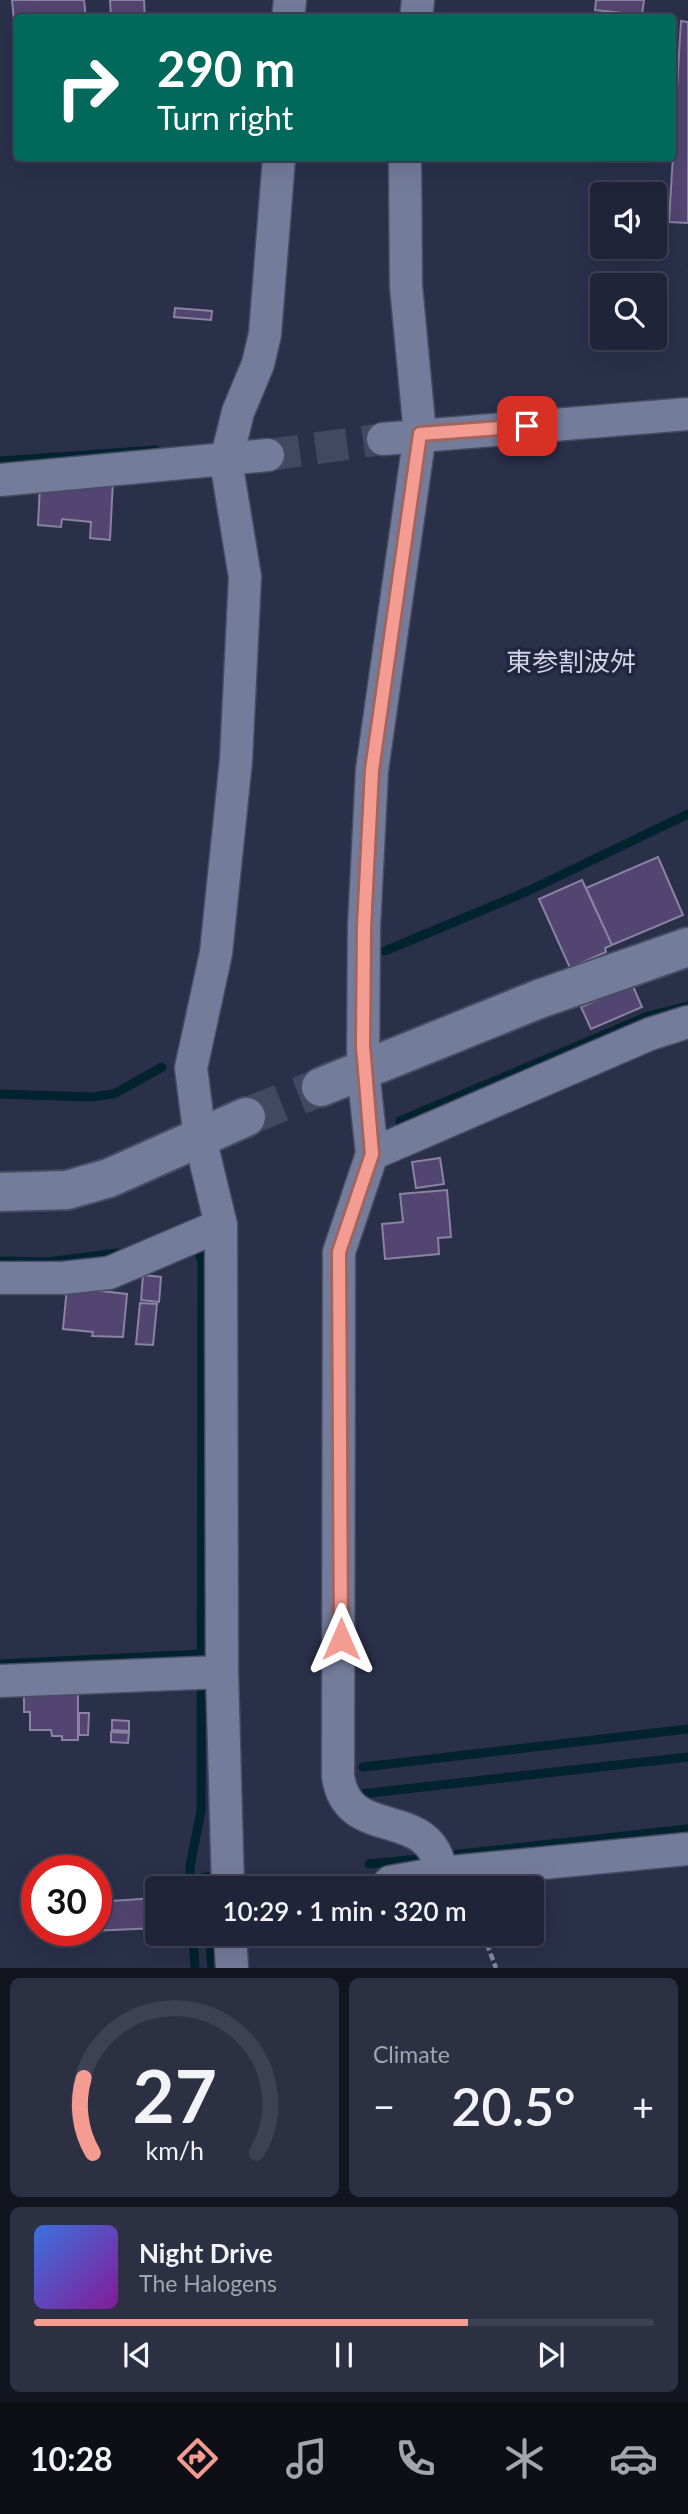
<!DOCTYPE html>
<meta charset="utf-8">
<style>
:root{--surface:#202438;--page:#2d3043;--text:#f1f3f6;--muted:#a2a4ae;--line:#3d4153;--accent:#f59c92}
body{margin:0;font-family:Lato,"Noto Sans JP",sans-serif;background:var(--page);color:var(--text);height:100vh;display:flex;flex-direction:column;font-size:26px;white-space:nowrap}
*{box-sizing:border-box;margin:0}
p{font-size:23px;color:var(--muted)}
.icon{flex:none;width:38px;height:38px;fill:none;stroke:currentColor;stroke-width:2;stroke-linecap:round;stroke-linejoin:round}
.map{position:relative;height:1968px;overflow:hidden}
.side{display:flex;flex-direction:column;gap:10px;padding:10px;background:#12141f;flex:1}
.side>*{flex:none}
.banner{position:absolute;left:14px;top:14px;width:662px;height:147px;border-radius:7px;box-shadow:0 7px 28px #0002,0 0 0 2px var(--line);background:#00695c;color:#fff;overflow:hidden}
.tools{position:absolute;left:590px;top:182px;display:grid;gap:14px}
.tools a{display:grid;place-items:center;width:77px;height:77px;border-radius:7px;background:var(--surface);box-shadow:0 7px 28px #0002,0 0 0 2px var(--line);font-size:35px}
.speed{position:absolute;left:21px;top:1855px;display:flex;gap:14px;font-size:35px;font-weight:700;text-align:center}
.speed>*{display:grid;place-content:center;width:91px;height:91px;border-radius:50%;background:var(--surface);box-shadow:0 7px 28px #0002,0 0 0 2px var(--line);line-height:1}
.speed .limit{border:10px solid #d22;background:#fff;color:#111}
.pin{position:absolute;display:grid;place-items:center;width:60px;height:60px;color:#fff;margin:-30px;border-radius:14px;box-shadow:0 4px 10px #0006}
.me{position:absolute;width:77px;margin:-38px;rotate:0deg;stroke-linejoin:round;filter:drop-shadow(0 0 5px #0008)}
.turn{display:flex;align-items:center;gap:24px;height:147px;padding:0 28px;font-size:32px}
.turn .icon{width:91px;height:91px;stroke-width:2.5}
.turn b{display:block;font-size:49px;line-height:60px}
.big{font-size:52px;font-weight:600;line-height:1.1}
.side .tile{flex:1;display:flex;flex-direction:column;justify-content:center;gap:10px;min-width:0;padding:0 24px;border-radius:10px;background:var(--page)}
.side .dial{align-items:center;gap:0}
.dial svg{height:182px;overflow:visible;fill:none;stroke:var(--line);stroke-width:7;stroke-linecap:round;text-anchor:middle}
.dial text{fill:var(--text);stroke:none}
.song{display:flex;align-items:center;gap:21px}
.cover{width:84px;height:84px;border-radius:10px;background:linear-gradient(135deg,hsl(220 70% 55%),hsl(290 70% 35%))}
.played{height:7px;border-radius:4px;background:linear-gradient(90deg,var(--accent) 70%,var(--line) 70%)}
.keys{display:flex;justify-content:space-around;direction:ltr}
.heat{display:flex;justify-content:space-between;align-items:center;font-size:38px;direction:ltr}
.side .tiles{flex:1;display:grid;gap:10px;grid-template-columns:1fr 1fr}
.tile:last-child{grid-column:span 2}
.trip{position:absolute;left:145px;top:1876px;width:399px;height:70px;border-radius:7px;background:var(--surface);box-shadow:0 7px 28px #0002,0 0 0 2px var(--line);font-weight:600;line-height:70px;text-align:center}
.tabs{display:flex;height:112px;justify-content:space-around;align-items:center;background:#0d0e16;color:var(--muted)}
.tabs .icon{width:49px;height:49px}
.tabs .selected{color:var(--accent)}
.tabs b{font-size:32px;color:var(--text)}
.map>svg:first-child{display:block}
</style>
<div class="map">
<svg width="688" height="1968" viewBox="0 0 688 1968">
<rect width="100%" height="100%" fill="#2a304a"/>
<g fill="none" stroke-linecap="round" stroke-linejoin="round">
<path stroke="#01222f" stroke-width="9" d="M0,461L156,450
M385,951L528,891L688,814
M0,1094L91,1097L114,1094L162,1067
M400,1121L648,1016L688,1006
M0,1261L48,1262L117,1253
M0,1664L201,1654
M363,1767L688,1729
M352,1795L688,1757
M443,1856L688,1829
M369,1864L429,1858
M191,1888L190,1866L201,1811L202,1262L196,1241
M206,1888L205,1877H212
M193,1934L195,1968
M209,1934L212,1968"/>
</g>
<path fill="#524572" stroke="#8a82a2" stroke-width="2" d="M12,0H84L86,18H18V31H15Z
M110,0H144L145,18H111Z
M596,0H644L642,15L595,10Z
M681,21L688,22V223L669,222Z
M175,308L212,311L211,320L174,317Z
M113,480L110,540L90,538L91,522L62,519L61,527L38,525L40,486Z
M658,857L683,915L612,945L586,888Z
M582,880L612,945L605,948L606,952L570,968L539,899Z
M632,984L642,1007L591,1029L581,1007Z
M440,1158L444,1184L416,1188L412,1162Z
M447,1190L451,1237L438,1238L439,1254L385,1259L382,1224L403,1222L400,1194Z
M143,1275L161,1277L159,1302L141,1300Z
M67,1287L127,1294L123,1337L92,1336L93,1332L63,1329Z
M140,1303L157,1304L153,1345L136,1344Z
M78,1688V1740H62V1736H52L51,1730H30V1712H24V1693Z
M79,1713H89L88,1735H79Z
M112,1720L129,1721V1731L112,1730Z
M111,1732L129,1733L128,1743L111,1742Z
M155,1898L157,1928L90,1931L96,1930V1902Z"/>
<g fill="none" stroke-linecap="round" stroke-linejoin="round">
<path stroke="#434861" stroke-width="32" stroke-dasharray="32 16" stroke-linecap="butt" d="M268,455L383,439"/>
<path stroke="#434861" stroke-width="38" stroke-dasharray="38 19" stroke-linecap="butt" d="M246,1117L321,1087"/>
<defs>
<path id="minor" d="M288,18L290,0
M416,18L418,0
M405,158L406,286L420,434L372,770L364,927L363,1070L372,1154L339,1252L338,1776C347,1845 432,1802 441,1873
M383,439L688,414
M0,480L268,455
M372,1154L650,1034L688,1022
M0,1278H62L109,1273L221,1225
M0,1681L222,1672
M390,1882L441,1873L688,1849
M228,1888L222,1672L221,1225L200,1138L191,1068L216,953L236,760L245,577L226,461L238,412L258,364L265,334L279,158
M230,1934L232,1968"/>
<path id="tertiary" d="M321,1087L539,999L688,947
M0,1192L67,1190L109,1178L246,1117"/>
</defs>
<use href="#minor" stroke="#474c62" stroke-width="35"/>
<use href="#tertiary" stroke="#474c62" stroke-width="42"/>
<path stroke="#83889e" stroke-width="4.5" stroke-dasharray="7 3.5" stroke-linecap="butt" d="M483,1934L496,1968"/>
<use href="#minor" stroke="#747c9b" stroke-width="32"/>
<use href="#tertiary" stroke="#747c9b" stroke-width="38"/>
</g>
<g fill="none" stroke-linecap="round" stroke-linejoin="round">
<defs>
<path id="route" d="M341,1639L339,1252L372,1154L363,1046L364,927L372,770L420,434L527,426"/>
</defs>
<use href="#route" stroke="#9f655f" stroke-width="18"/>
<use href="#route" stroke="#f59c92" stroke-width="12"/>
</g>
<g text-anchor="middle" stroke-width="7" stroke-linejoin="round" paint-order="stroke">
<g font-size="26" fill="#cfd3e4" stroke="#20263f">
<text x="571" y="671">東参割波舛</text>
</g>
</g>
</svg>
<div class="tools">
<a><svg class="icon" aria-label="sound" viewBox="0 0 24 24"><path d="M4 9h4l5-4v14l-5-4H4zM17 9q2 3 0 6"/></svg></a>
<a><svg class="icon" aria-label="search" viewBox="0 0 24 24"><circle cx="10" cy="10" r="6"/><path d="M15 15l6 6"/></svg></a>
</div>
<div class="speed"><div class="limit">30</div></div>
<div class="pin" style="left:527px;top:426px;background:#d93025"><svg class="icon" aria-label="arrive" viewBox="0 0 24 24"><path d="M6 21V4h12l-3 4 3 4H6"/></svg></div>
<svg class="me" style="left:341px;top:1639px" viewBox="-20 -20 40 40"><path d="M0-17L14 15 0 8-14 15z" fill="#f59c92" stroke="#fff" stroke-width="4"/></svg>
<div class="trip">10:29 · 1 min · 320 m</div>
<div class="banner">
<div class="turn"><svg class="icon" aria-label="right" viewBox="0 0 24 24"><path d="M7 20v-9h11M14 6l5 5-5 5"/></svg><div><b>290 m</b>Turn right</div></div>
</div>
</div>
<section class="side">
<div class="tiles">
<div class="tile dial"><svg viewBox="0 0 100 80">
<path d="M14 69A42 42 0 1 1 86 69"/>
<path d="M14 69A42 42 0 0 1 10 36" stroke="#f59c92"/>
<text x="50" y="56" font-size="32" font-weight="700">27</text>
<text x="50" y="72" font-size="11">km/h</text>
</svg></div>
<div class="tile"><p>Climate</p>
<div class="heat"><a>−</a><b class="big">20.5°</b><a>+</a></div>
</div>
<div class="tile">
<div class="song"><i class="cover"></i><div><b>Night Drive</b><p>The Halogens</p></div></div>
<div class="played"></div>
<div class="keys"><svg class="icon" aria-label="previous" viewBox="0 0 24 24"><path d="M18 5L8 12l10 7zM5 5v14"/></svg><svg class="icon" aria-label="pause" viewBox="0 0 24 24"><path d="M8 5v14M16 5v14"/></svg><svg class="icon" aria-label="next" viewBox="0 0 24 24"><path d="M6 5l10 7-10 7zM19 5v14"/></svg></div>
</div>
</div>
</section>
<nav class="tabs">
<b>10:28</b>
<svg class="icon selected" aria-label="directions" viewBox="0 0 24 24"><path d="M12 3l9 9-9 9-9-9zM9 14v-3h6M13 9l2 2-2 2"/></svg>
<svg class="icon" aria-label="music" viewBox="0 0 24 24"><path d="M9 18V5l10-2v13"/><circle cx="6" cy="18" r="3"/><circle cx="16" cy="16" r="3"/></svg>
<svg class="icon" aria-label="phone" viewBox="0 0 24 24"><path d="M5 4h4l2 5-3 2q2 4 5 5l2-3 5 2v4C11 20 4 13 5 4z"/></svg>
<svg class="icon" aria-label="climate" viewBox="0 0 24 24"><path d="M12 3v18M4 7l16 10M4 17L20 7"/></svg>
<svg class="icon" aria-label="car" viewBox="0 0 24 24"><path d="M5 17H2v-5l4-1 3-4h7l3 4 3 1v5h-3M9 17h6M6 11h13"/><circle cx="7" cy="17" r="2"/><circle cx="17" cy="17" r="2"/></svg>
</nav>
